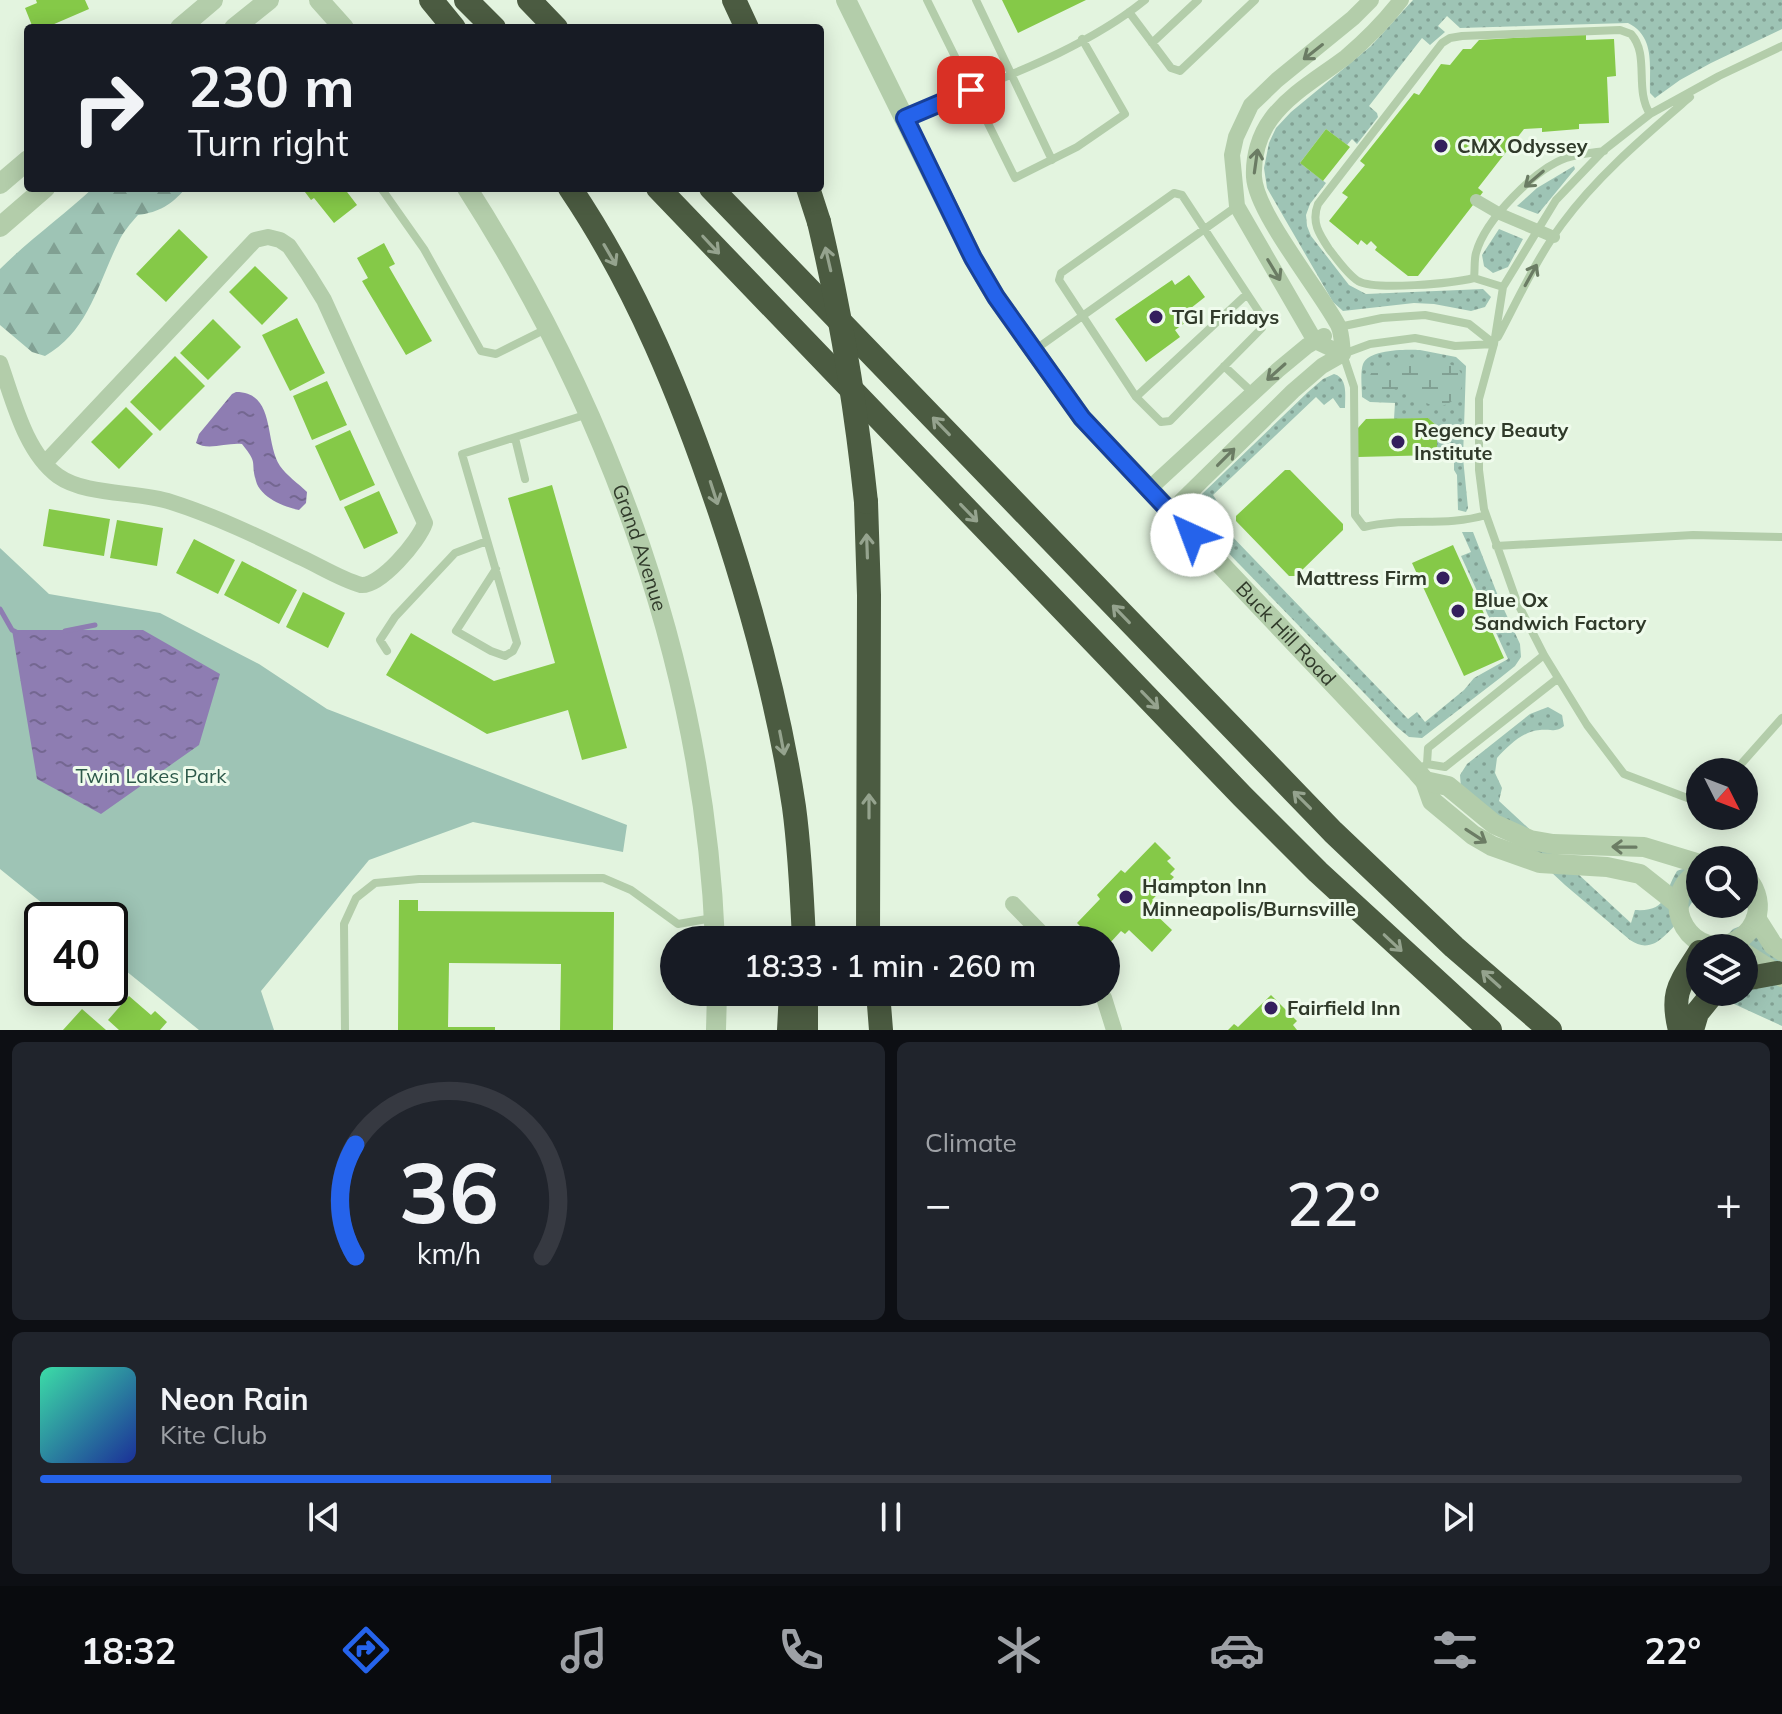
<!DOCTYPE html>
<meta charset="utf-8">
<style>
:root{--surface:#171b24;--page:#20242c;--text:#f1f3f6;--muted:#9ea1a6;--line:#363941;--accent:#2563eb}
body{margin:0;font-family:Mulish,sans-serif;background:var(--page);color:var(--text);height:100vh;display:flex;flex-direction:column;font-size:30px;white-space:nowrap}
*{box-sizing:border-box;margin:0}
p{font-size:26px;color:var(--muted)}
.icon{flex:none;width:44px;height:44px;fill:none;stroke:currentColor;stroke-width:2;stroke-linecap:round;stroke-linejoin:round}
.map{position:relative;height:1030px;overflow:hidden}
.panel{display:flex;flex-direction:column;gap:12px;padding:12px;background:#0d0f14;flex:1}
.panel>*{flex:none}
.banner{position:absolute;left:24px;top:24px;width:800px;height:168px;border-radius:8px;box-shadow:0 4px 20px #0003;background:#171b24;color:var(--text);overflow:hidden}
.needle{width:52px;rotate:132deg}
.buttons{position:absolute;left:1686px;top:758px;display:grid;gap:16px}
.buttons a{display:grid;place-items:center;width:72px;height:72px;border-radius:50%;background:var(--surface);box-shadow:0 4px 20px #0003;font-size:40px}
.speed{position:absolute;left:24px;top:902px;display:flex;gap:16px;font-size:40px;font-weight:700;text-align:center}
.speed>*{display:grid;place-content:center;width:104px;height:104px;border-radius:50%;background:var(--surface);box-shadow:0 4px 20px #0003;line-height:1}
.speed .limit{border:4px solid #111;border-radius:12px;background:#fff;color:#111}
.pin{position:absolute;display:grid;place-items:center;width:68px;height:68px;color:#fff;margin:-34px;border-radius:16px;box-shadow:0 4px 12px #0006}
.me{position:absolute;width:88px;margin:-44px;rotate:317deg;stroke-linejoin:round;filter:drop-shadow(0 0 6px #0008)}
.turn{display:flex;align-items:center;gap:28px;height:168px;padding:0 32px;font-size:36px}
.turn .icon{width:104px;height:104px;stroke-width:2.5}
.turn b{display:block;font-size:56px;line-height:68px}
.big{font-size:60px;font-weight:600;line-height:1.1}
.panel .tile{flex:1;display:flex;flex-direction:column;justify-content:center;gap:12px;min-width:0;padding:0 28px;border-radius:12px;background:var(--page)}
.panel .dial{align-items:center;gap:0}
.dial svg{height:208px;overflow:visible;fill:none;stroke:var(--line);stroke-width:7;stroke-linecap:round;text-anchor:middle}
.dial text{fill:var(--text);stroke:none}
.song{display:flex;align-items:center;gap:24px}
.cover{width:96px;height:96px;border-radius:12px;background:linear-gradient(135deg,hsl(160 70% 55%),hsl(230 70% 35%))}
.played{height:8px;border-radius:4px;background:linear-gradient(90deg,var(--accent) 30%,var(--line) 30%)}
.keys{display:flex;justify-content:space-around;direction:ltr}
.heat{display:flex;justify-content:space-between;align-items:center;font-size:44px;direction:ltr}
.panel .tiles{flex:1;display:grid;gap:12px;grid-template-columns:1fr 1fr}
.tile:last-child{grid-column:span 2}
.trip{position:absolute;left:660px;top:926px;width:460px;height:80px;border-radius:40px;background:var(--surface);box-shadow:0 4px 20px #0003;font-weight:600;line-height:80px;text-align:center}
.tab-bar{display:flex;height:128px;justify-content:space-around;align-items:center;background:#090b0e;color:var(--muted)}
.tab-bar .icon{width:56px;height:56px}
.tab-bar .selected{color:var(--accent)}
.tab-bar b{font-size:36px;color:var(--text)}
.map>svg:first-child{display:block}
</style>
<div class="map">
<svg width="1782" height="1030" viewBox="0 0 1782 1030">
<defs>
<pattern id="grass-dots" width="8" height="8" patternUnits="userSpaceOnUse" patternTransform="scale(2)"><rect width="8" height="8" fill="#9ec4b5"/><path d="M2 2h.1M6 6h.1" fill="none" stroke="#81a093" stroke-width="1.8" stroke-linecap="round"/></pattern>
<pattern id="forest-firs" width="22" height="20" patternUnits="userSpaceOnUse" patternTransform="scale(2)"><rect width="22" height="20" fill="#9ec4b5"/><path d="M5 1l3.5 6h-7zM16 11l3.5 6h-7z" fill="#81a093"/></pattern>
<pattern id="wetland-marsh" width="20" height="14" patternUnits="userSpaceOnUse" patternTransform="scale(2)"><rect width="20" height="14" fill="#9ec4b5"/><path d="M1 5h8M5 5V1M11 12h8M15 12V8" fill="none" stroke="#81a093"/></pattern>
<pattern id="water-ripples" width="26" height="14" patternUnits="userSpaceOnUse" patternTransform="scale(2)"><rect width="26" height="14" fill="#8e7db2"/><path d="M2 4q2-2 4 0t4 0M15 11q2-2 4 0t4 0" fill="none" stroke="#746791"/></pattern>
</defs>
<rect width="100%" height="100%" fill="#e3f4df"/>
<path fill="url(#grass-dots)" d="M1413,0H1782V29L1711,63L1680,80L1655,98L1650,93C1649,67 1656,37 1628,23L1460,28L1447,16L1438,26L1445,32L1430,45L1422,38L1369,106L1377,113L1378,117L1357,144L1352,139L1347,145L1326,129L1300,163L1326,183L1310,204L1306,215L1307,226L1311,236L1349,285L1366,294L1483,289L1491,297L1485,307L1471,311L1434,304L1414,303L1343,311L1333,302L1267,188L1264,168L1269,143L1276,128L1291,112L1371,46Z
M1574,166L1575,169L1538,214L1517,206L1537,188Z
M1499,229L1523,239L1508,267L1493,273L1484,266L1482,255Z
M1420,350L1456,357L1466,366L1463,458L1468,508L1466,512L1458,510L1457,475L1454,470V460L1440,459L1437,455V426L1428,418L1394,419L1395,403L1370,402L1362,397C1362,388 1360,373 1363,364C1369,349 1407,349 1420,350Z
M1334,374C1348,378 1345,395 1345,408H1340L1333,398L1324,405L1316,397L1213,495C1222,506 1217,517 1225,529L1408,719L1417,712L1425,722L1464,690L1474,678L1508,659L1461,556L1471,552L1462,532H1473L1500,601L1520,644L1521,657L1515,666L1500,678L1422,738L1409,737L1397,727L1210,534C1199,521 1190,510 1202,494L1308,392L1323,379Z
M1548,707L1562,715L1564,726C1555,733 1550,729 1540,730C1523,731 1508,746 1497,758L1495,773L1502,788L1499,801L1631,923L1635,910C1669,912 1663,893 1677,871C1687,866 1692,873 1700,881C1700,898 1670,935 1655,943C1646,947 1639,946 1630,940L1565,885L1461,788L1460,775L1467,764L1530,714Z
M1748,923L1782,945V1026L1708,992H1744V948H1715L1733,929Z"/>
<path fill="url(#forest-firs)" d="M93,188H186C171,205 160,212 138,215C131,223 123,232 119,241C98,283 89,331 45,356L32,352L0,325V269C29,240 63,216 93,188Z"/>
<path fill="url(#wetland-marsh)" d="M1420,361C1431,362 1447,360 1457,368C1471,380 1457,404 1441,406C1426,408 1416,393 1402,389C1394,388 1384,391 1376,391L1368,380L1372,371L1401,362Z"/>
<path fill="#9ec4b5" d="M0,548L49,594L160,613L259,664L327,709L627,825L623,852L473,822L369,860L261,991L274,1030H199L110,958V920H63L0,869Z"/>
<path fill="url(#water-ripples)" d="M236,392C276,392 264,441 280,466C286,475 299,484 307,492L306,503L299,510C284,507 260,497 256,481C250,460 259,465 242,444C228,442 208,451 196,443L199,434L232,394Z
M12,630H143L220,674L199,745L101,814L37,779Z"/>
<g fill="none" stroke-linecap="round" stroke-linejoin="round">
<path stroke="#8e7db2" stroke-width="5" d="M0,609L12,630L16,632
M65,631L95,625"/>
</g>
<path fill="#85c948" d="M36,0H85L89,9L45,28H33L25,8L37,3Z
M1002,0H1086L1018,33Z
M1586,34V40L1614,39L1616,76L1607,77L1609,123L1579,124V129L1542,132V128L1524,129L1478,188L1483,192L1418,276H1408L1375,250L1377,247L1371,241L1367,245L1361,240L1358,245L1329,221L1348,197L1342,193L1365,165L1360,161L1414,93L1419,95L1441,64L1450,65L1463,49H1471L1479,40Z
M1326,129L1350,147L1323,181L1300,163Z
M302,188H344L357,205L334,223L314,198L311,200Z
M179,229L208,257L166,302L136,274Z
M384,243L395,264L389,267L432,341L406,355L362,281L368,278L357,258Z
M255,266L288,298L262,325L229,292Z
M1189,275L1205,297L1191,308L1196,315L1175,330L1180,337L1146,362L1115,319L1172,280L1175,285Z
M297,318L325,373L290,391L262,335Z
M213,319L241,347L208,380L180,353Z
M175,356L205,386L160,431L130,402Z
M327,381L347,425L312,440L293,396Z
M126,407L153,434L119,469L91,442Z
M1428,418L1437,426V455L1358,457V428L1366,419Z
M350,430L375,485L340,501L315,446Z
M1285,470H1290L1343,524V530L1296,576H1289L1236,521V516Z
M552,485L627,748L582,760L568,710L487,734L386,675L411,633L494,681L555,663L508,498Z
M379,491L398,533L364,549L344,507Z
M49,509L110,519L104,556L43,546Z
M117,520L163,528L157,566L110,558Z
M194,539L235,560L218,594L176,573Z
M1453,545L1504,658L1464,676L1412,563Z
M242,561L297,590L279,624L224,595Z
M303,592L345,613L328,648L286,627Z
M1155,842L1171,858L1167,861L1175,869L1170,874L1174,877L1152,900L1157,904L1151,910L1172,930L1152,952L1129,930L1125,934L1121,931L1109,944L1106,940H1094L1077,923L1100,899L1097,895L1121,870L1125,873Z
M399,900H418V911L614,912L613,1030H560L561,964L449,963L448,1027H495V1030H398Z
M1271,995L1297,1021L1293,1025L1297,1030H1228L1234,1024L1238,1027Z
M129,996L151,1015L155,1011L167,1022L160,1030H119L108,1020Z
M82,1009L106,1030H63Z"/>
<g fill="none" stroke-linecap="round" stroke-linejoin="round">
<path stroke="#b3cdaa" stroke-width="8" d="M927,0L1015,178L1077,147L1125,114L1082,39
M976,0L1052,160
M1129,12L1171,68L1180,71L1255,0
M1152,43L1198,0
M906,118C984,84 1079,54 1145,0
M381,188L424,249L481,351L496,354L546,329
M1174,193L1182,195L1263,318L1262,328L1170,421L1161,422L1136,397L1059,280L1061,273Z
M1474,278C1454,283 1375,291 1358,281C1347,274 1337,259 1329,249C1319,234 1311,222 1318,204L1442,43L1450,38L1462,36L1620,30L1631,34C1650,55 1634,89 1650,114
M1503,287L1474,278C1475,270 1474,260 1476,253C1485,220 1535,169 1566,158C1578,154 1592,153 1604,151
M1339,327L1382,318L1425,315L1469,324L1493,343
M1498,337C1518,299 1537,258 1562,224C1597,176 1646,135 1690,97
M1036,349L1237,206
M1224,366L1253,393
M1136,397L1247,294
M515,438L525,479
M1486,515C1446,527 1404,517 1364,527L1355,515L1354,387L1343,354L1370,344L1415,338L1455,346L1494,344
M1496,546L1693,535L1782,537
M496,569L456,631L491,651L505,656L513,651L517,643L462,454L588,414
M387,651L380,640L395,617L455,553L487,541
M1427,764L1445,767L1557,679
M1419,770L1427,764L1428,748L1544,655
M1734,772L1782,718
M1700,801L1698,802L1624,774L1587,725L1544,655L1517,602L1484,509L1479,470V399L1494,344L1503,287L1556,200L1604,150L1650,114L1719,76L1782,46
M345,1030L344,924L356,898L375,883L419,879L603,878L631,890L678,924L713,918"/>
<path stroke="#b3cdaa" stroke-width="12" d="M1476,200L1500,214L1554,237"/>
<path stroke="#b3cdaa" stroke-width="16" d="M1343,354L1315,341L1252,232L1237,206L1232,155L1236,137L1251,105L1277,80L1353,18L1371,0
M1343,354C1342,345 1342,333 1338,325C1319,289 1256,213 1254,177C1253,157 1259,135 1271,119C1290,93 1321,76 1346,57C1366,40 1385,21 1401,0
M0,363C13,399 25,452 58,476C86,496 138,491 171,502C215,516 259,537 300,557C320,566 340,579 361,585C380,587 419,541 425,523L324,300L308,274L289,246L280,240L268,237L255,240L45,463
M1149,489L1278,370L1307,346L1324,336
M1170,512L1293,391L1322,366L1343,354
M1013,904L1048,940
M1098,992L1104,998L1114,1030"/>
<g stroke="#b3cdaa" stroke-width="20">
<path d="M319,0L344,28"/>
<path id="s1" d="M846,0L973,258L996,297L1082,418L1417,772L1425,781L1432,801L1473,835L1492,846L1540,863L1607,867L1640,874L1678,904"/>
<path d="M180,28L213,0"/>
<path d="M234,28L269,0"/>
<path d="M0,184L28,160"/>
<path id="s2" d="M467,188C611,413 704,671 715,940"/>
<path d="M0,227L45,188"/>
<path d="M1425,781L1448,786L1494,824L1530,840L1553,844L1644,847L1700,864"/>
<path d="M1700,871C1651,900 1695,968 1739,939C1748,934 1754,925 1757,915C1760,900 1755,886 1744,876"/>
<path d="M1756,918L1773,945L1782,951"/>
<path d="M1744,953L1782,977"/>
<path d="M716,1030L717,992"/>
</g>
<path stroke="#4b5b41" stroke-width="24" d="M431,0L454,28
M466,0L494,28
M529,0L556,28
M734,0L747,28
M570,188C637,287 682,399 720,512C752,608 779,706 794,807C800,851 802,896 804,940
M658,188L1242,796L1318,872L1490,1030
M711,188L1333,832L1454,947L1550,1030
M808,188L819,222
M866,502L869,595L868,940
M1744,979L1777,973
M806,992V1030
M878,992L881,1030
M789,1030L791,992
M1680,1030C1670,991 1681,983 1700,952
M1692,1030L1697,1013L1714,992"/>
<path stroke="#4b5b41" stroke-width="24" d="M819,222C841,315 856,407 866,502"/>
</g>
<defs><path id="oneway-shaft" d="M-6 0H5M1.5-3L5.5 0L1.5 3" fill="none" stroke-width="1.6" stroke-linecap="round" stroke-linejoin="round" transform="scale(2)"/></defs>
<g stroke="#6b7c64">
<use href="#oneway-shaft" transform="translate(1313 52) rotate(142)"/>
<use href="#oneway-shaft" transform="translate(1256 161) rotate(-82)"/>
<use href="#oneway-shaft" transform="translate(1534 179) rotate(140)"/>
<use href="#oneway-shaft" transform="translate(1274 270) rotate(59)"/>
<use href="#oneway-shaft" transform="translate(1531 275) rotate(-61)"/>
<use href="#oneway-shaft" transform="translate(1276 372) rotate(138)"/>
<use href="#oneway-shaft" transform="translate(1226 457) rotate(-45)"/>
<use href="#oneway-shaft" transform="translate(1476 836) rotate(33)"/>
<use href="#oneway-shaft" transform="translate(1624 847) rotate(-179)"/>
</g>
<g stroke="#95a38e">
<use href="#oneway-shaft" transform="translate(711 245) rotate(47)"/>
<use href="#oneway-shaft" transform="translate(610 255) rotate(60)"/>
<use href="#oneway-shaft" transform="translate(828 259) rotate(-103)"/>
<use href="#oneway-shaft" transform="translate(941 426) rotate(-134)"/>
<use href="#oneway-shaft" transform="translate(714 493) rotate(72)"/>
<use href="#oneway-shaft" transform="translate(969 513) rotate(46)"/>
<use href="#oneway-shaft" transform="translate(867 546) rotate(-92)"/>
<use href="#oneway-shaft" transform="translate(1121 614) rotate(-134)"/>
<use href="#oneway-shaft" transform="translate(1150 700) rotate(46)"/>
<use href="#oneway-shaft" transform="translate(782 743) rotate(79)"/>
<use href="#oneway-shaft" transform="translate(1302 800) rotate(-135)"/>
<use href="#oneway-shaft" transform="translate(869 806) rotate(-90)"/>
<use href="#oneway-shaft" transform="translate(1393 943) rotate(43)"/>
<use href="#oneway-shaft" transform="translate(1491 979) rotate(-138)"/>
</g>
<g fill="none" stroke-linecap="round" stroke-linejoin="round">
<defs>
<path id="route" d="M971,90L905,118L973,258L996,297L1082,418L1192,535"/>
</defs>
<use href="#route" stroke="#184099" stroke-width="20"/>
<use href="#route" stroke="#2563eb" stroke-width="14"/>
</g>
<g fill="#341e5d" stroke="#effbec" stroke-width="3">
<circle cx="1441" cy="146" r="8"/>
<circle cx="1156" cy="317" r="8"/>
<circle cx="1398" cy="442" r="8"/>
<circle cx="1443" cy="578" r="8"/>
<circle cx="1458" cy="611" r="8"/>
<circle cx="1126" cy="897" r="8"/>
<circle cx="1271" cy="1008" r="8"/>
</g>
<g text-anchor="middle" stroke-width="6" stroke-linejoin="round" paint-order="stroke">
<g font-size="20" font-weight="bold" fill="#303a2a" stroke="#effbec" text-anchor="start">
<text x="1457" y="153">CMX Odyssey</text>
<text x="1172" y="324">TGI Fridays</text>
<text x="1414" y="437">Regency Beauty<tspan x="1414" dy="23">Institute</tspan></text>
<text x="1427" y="585" text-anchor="end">Mattress Firm</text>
<text x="1474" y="607">Blue Ox<tspan x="1474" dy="23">Sandwich Factory</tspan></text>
<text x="1142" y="893">Hampton Inn<tspan x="1142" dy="23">Minneapolis/Burnsville</tspan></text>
<text x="1287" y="1015">Fairfield Inn</text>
</g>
<g font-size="20" fill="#303a2a" stroke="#effbec">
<text dy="7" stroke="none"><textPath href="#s2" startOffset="400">Grand Avenue</textPath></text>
<text dy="7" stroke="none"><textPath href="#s1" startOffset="778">Buck Hill Road</textPath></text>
</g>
<g font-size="20" fill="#2d594a" stroke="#effbec">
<text x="151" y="783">Twin Lakes Park</text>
</g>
</g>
</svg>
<div class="buttons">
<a><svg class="needle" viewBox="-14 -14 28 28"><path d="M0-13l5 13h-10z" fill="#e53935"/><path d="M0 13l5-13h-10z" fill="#9ea1a6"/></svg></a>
<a><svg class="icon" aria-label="search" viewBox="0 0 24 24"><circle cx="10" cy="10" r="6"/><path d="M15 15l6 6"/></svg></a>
<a><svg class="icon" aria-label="layers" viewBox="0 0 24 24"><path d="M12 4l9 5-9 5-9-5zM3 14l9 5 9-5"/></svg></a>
</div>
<div class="speed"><div class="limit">40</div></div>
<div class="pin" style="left:971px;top:90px;background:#d93025"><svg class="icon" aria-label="arrive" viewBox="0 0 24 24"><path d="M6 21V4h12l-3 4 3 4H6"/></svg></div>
<svg class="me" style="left:1192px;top:535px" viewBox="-20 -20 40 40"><circle r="19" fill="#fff"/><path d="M0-13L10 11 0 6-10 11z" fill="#2563eb"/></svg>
<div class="trip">18:33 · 1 min · 260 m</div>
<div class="banner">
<div class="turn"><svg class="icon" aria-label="right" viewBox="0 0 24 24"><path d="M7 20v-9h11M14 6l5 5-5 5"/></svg><div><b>230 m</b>Turn right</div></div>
</div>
</div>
<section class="panel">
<div class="tiles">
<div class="tile dial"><svg viewBox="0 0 100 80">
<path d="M14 69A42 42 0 1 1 86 69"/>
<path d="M14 69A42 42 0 0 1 14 26" stroke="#2563eb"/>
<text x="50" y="56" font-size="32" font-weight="700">36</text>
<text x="50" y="72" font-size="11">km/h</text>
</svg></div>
<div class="tile"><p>Climate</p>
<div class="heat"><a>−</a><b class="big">22°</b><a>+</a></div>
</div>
<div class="tile">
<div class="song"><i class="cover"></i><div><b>Neon Rain</b><p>Kite Club</p></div></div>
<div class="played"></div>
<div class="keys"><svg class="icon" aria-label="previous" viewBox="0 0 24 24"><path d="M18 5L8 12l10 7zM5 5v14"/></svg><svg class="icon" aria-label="pause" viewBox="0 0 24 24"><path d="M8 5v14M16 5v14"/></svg><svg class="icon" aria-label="next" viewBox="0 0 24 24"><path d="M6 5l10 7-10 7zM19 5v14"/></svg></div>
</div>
</div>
</section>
<nav class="tab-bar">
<b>18:32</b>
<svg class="icon selected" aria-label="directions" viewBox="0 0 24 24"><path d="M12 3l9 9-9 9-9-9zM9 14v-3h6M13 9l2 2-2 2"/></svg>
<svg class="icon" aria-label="music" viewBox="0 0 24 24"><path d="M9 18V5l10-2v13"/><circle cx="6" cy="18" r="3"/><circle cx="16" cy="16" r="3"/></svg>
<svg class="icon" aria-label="phone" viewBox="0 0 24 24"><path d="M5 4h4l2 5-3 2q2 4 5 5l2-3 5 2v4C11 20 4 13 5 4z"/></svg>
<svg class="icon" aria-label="climate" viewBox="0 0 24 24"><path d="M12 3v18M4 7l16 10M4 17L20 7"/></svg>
<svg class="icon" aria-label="car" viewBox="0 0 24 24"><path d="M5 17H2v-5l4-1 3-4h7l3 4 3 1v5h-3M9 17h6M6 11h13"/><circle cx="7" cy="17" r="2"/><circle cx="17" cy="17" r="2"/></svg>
<svg class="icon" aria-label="filters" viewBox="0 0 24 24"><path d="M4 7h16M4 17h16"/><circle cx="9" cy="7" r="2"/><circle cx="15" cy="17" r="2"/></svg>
<b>22°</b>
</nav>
